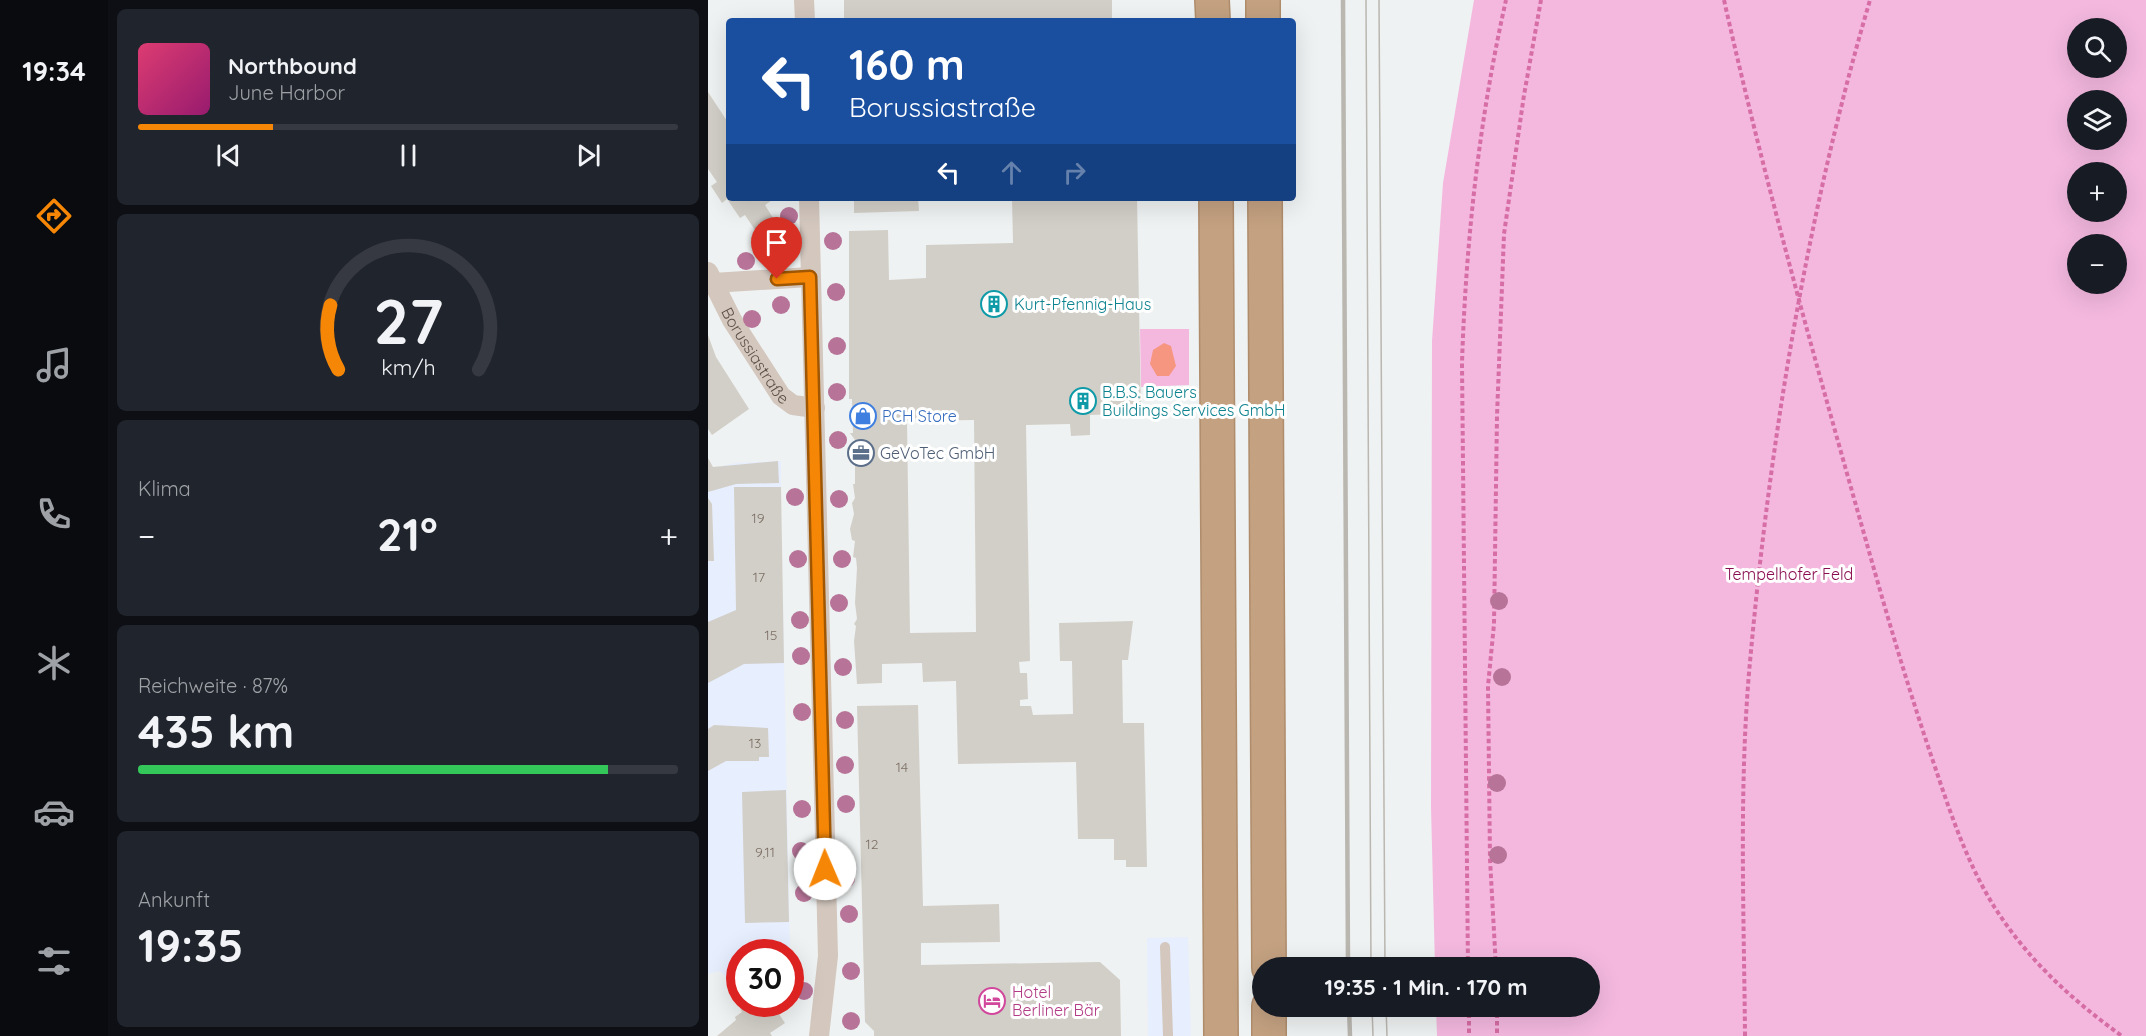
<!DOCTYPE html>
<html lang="de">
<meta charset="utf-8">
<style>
:root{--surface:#171b24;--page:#20242c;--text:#f1f3f6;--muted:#9ea1a6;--line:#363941;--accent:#f68605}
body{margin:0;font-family:Quicksand,sans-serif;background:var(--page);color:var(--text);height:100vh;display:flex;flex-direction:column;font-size:22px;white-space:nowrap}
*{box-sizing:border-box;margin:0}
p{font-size:20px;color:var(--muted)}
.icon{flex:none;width:33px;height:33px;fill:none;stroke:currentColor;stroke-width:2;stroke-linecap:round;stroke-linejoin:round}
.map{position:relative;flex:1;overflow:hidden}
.side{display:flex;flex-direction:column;gap:9px;padding:9px;background:#0d0f14;width:600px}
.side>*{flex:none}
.banner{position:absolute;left:18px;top:18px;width:570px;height:183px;border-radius:6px;box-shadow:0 6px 24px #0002;background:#1a4fa0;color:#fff;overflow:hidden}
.controls{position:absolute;left:1359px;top:18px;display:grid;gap:12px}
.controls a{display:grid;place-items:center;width:60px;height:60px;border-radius:50%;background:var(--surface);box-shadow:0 6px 24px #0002;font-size:30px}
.speed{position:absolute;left:18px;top:939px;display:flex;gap:12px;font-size:30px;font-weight:700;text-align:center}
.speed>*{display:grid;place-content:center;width:78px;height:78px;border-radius:50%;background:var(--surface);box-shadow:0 6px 24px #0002;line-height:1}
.speed .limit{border:9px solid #d22;background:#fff;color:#111}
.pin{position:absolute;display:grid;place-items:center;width:51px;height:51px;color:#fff;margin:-62px -26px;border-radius:50% 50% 50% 0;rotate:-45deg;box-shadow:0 0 6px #0007}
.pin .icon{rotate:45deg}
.me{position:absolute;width:66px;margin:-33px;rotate:359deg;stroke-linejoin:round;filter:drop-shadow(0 0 4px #0008)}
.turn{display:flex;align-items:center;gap:21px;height:126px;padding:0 24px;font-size:27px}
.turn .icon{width:78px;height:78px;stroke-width:2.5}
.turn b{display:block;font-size:42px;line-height:51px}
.lanes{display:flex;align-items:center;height:57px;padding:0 24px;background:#0003;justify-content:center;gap:30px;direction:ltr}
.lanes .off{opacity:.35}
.big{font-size:45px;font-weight:800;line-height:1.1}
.side .card{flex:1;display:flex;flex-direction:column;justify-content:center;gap:9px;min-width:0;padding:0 21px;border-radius:9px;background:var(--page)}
.side .dial{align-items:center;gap:0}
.dial svg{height:156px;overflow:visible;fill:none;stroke:var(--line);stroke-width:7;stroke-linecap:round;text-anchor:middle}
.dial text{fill:var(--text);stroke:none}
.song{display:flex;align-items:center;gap:18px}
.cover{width:72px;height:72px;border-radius:9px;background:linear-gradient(135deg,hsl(340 70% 55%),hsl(320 70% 35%))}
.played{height:6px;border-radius:3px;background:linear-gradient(90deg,var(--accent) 25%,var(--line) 25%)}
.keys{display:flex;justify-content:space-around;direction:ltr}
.heat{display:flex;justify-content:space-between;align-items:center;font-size:33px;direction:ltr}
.charge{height:9px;border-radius:4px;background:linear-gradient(90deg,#34c759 87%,var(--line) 0)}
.trip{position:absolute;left:544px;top:957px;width:348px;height:60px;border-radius:30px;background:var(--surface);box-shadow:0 6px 24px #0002;font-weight:800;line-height:60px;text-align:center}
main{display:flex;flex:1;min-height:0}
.menu{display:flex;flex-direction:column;width:108px;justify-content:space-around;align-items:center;background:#090b0e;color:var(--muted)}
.menu .icon{width:42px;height:42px}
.menu .active{color:var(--accent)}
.menu b{font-size:27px;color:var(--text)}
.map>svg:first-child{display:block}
</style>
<main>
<nav class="menu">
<b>19:34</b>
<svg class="icon active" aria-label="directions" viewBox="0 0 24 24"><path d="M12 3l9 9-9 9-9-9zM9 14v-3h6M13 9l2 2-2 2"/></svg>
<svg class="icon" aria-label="music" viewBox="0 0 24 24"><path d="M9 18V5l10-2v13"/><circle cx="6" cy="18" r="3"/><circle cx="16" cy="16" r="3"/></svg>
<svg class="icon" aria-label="phone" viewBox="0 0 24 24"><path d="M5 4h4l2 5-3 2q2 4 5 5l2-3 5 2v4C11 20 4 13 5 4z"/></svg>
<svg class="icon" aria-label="climate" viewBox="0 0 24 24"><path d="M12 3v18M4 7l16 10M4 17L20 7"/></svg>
<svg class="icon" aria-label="car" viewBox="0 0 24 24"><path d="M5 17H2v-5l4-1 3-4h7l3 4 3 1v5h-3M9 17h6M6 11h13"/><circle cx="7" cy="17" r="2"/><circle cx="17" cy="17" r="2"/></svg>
<svg class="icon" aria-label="filters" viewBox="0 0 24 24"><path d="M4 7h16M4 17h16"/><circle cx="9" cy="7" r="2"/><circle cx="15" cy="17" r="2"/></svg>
</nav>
<section class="side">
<div class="card">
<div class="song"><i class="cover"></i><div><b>Northbound</b><p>June Harbor</p></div></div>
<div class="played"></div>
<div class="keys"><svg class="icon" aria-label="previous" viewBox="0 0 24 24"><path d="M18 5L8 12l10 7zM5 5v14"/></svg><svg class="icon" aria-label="pause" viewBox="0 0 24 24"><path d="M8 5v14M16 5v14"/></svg><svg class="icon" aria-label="next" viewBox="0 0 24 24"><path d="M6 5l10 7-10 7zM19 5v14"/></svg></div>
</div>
<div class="card dial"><svg viewBox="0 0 100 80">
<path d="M14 69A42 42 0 1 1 86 69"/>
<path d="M14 69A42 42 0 0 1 10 36" stroke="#f68605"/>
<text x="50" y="56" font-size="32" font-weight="700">27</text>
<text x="50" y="72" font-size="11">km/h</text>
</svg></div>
<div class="card"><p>Klima</p>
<div class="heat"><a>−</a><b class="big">21°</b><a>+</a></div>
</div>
<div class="card"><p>Reichweite · 87%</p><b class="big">435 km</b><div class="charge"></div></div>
<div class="card"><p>Ankunft</p><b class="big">19:35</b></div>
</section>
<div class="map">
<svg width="1438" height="1036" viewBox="0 0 1438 1036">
<rect width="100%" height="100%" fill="#eff2f2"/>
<path fill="#e7eefe" d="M73,461V487L26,488L28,610L75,609L82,952H32L31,986L11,971L0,974V469L28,463Z
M480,937L483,1036H440L439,938Z"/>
<path fill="#f4b8df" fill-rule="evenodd" d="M766,0H1438V1036H729L728,1007L882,1006V968L727,967L723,807L724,341L735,183ZM1408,28V68H1370V28ZM1408,100V140H1370V100ZM1408,172V212H1370V172ZM1370,244H1408V284H1370Z
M432,329H481V385L433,387Z"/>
<path fill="#f69681" d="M456,343L463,346L468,366L461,376H449L442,364L445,350Z"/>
<path fill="#d2cfc8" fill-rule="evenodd" d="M136,0H404V21H136Z
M0,92L21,124V198H67L57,205L65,218L47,230L37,215L32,218L19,199L14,203L3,186L9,182L0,169Z
M146,198H210L211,211L146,213Z
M304,198H429L433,413L382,415V435L363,436L362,424L318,425L322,661L311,662L312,673H319L320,699L312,700V706H323L325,715L365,714L364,661H352L351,623L425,621L420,660H414L415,723H436L439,867H418V860H406V839H370L368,762L250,764L248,681L215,682L214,663L174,664V683L149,684L146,641L148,626L146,624L149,619L147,603L149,568L148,558L145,557L147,541L144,540L142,529L146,514L144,503L147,498L145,484H147V440L142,433H145L144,399H141V231L180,230L181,280L218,278V245L305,243ZM266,420L268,632L202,633L199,421Z
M0,335L8,357L41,409L4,435L0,429Z
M0,458L5,467L70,461L71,483L28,484L0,492Z
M26,487H73L76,663L36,664L0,683V622L28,610Z
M0,498L4,504L6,561H0Z
M210,705L215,906L291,904L292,942L213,943V965L392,962L412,980L413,1036H166V1031L157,1022L149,706Z
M6,725L60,728L61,757H51V761H18L0,771V729Z
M78,790L81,922L37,923L34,792Z
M38,1004H80V1007L71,1014L77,1023L62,1033L64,1036H9L28,1020L27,1017L34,1012L32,1008Z"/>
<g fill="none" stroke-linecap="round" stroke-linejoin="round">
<defs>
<path id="motorway" d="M504,0L505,21
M555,0V21
M508,198L513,1036
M557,198L561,968
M561,1006V1036"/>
</defs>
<use href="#motorway" stroke="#af8d6c" stroke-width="36"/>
<path stroke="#d66da4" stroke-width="4" stroke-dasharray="4.5 3" stroke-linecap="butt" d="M1016,0C1058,187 1110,371 1162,555C1182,626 1203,697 1227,767C1243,815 1260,865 1287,908C1321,961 1364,1000 1414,1036
M760,968L754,363C758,240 771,120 798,0
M788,968L782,859L780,686L786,624L789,416L796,234L816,95L833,0
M761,1006V1036
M789,1006V1036
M1037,1036C1036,915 1031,793 1041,673C1061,446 1098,218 1162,0"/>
<path stroke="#d3c7be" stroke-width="10" d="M457,947L460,1036"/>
<g stroke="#d3c7be" stroke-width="20">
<path d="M96,0L97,21"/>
<path d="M101,198L120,956L111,1036"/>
<path id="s1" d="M0,272L24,320L73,396L85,405L107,408"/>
<path d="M5,283L102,277"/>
</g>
<use href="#motorway" stroke="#c3a181" stroke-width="33"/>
<path stroke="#bab6b0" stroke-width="1.5" d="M658,0L663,968
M671,0L677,968
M664,1006L665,1036
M678,1006L679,1036"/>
<path stroke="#bab6b0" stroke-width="4.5" d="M635,0L640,968
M641,1006L642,1036"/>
</g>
<g fill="#b77498">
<circle cx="81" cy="216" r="9"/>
<circle cx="125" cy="241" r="9"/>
<circle cx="63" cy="260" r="9"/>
<circle cx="38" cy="261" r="9"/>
<circle cx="128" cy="292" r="9"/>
<circle cx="73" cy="305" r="9"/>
<circle cx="44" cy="319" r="9"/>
<circle cx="129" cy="346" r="9"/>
<circle cx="129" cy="392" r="9"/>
<circle cx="130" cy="440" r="9"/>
<circle cx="87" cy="497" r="9"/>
<circle cx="131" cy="499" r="9"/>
<circle cx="90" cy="559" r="9"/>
<circle cx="134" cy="559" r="9"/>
<circle cx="791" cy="601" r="9"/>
<circle cx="131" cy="603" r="9"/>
<circle cx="92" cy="620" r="9"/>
<circle cx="93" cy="656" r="9"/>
<circle cx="135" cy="667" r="9"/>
<circle cx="794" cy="677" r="9"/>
<circle cx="94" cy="712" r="9"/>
<circle cx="137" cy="720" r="9"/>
<circle cx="137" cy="765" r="9"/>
<circle cx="789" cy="783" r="9"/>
<circle cx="138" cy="804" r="9"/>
<circle cx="94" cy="809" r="9"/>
<circle cx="93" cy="851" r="9"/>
<circle cx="790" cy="855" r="9"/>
<circle cx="138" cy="879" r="9"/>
<circle cx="96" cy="893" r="9"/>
<circle cx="141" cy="914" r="9"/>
<circle cx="143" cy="971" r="9"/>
<circle cx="96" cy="991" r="9"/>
<circle cx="143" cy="1021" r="9"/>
</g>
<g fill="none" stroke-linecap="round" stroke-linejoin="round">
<defs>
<path id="route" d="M69,279L102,277L117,869"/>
</defs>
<use href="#route" stroke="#a05703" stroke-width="15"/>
<use href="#route" stroke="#f68605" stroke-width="10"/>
</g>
<defs>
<symbol id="building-ring" viewBox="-11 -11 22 22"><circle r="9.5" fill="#fff" stroke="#0f9aa8" stroke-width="1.5"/><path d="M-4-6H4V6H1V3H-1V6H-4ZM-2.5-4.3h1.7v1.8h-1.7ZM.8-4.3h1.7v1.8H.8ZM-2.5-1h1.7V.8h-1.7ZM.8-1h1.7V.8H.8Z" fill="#0f9aa8"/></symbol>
<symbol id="shop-ring" viewBox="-11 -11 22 22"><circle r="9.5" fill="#fff" stroke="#3f7fe0" stroke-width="1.5"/><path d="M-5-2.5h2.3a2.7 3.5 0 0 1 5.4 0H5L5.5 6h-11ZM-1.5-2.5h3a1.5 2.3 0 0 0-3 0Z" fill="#3f7fe0"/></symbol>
<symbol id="office-ring" viewBox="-11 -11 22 22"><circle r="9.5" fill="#fff" stroke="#5c6f8a" stroke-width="1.5"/><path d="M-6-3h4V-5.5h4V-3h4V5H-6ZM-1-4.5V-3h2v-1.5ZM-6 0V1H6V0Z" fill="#5c6f8a"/></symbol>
<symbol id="hotel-ring" viewBox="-11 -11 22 22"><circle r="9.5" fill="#fff" stroke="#d1479c" stroke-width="1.5"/><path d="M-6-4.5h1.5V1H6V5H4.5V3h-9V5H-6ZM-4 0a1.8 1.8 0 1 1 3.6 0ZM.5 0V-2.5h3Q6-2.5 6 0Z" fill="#d1479c"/></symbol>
</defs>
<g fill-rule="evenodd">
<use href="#building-ring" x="271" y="289" width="30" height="30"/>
<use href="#building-ring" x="360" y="386" width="30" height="30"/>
<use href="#shop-ring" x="140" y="401" width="30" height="30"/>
<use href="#office-ring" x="138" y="438" width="30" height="30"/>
<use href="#hotel-ring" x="269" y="986" width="30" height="30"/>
</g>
<g text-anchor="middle" stroke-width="6" stroke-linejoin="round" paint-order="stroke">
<g font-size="14" fill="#7c7066">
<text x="50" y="523">19</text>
<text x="51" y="582">17</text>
<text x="63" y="640">15</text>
<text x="47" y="748">13</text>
<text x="194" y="772">14</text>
<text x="164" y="849">12</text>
<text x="57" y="857">9,11</text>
</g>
<g font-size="16" fill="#0d838f" stroke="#fff" text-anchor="start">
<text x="306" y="310">Kurt-Pfennig-Haus</text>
<text x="394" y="398">B.B.S. Bauers<tspan x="394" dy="18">Buildings Services GmbH</tspan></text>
</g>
<g font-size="16" fill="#5f5045" stroke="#fff">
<text dy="6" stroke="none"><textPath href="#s1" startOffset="96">Borussiastraße</textPath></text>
</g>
<g font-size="16" fill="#366cbe" stroke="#fff" text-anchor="start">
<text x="174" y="422">PCH Store</text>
</g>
<g font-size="16" fill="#4e5e75" stroke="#fff" text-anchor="start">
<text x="172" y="459">GeVoTec GmbH</text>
</g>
<g font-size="16" fill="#890c4e" stroke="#fff">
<text x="1081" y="580">Tempelhofer Feld</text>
</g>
<g font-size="16" fill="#b23c85" stroke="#fff" text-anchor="start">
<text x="304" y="998">Hotel<tspan x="304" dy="18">Berliner Bär</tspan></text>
</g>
</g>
</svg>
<div class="controls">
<a><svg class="icon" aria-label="search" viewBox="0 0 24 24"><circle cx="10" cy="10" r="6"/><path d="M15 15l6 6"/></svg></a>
<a><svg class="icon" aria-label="layers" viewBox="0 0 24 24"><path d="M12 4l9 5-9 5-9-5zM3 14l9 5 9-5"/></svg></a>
<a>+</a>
<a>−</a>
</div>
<div class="speed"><div class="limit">30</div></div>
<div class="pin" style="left:69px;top:279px;background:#d93025"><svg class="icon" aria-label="arrive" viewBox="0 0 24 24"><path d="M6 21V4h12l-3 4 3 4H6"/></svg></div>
<svg class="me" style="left:117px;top:869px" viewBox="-20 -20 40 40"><circle r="19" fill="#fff"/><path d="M0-13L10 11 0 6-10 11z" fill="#f68605"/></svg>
<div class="trip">19:35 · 1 Min. · 170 m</div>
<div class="banner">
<div class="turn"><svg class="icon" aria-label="left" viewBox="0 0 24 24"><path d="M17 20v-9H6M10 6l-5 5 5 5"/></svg><div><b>160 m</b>Borussiastraße</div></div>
<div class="lanes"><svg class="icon" aria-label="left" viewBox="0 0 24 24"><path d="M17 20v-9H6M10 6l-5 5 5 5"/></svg><svg class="icon off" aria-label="ahead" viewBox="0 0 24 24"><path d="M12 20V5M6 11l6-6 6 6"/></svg><svg class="icon off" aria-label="right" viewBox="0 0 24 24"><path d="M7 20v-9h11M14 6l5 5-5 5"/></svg></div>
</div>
</div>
</main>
